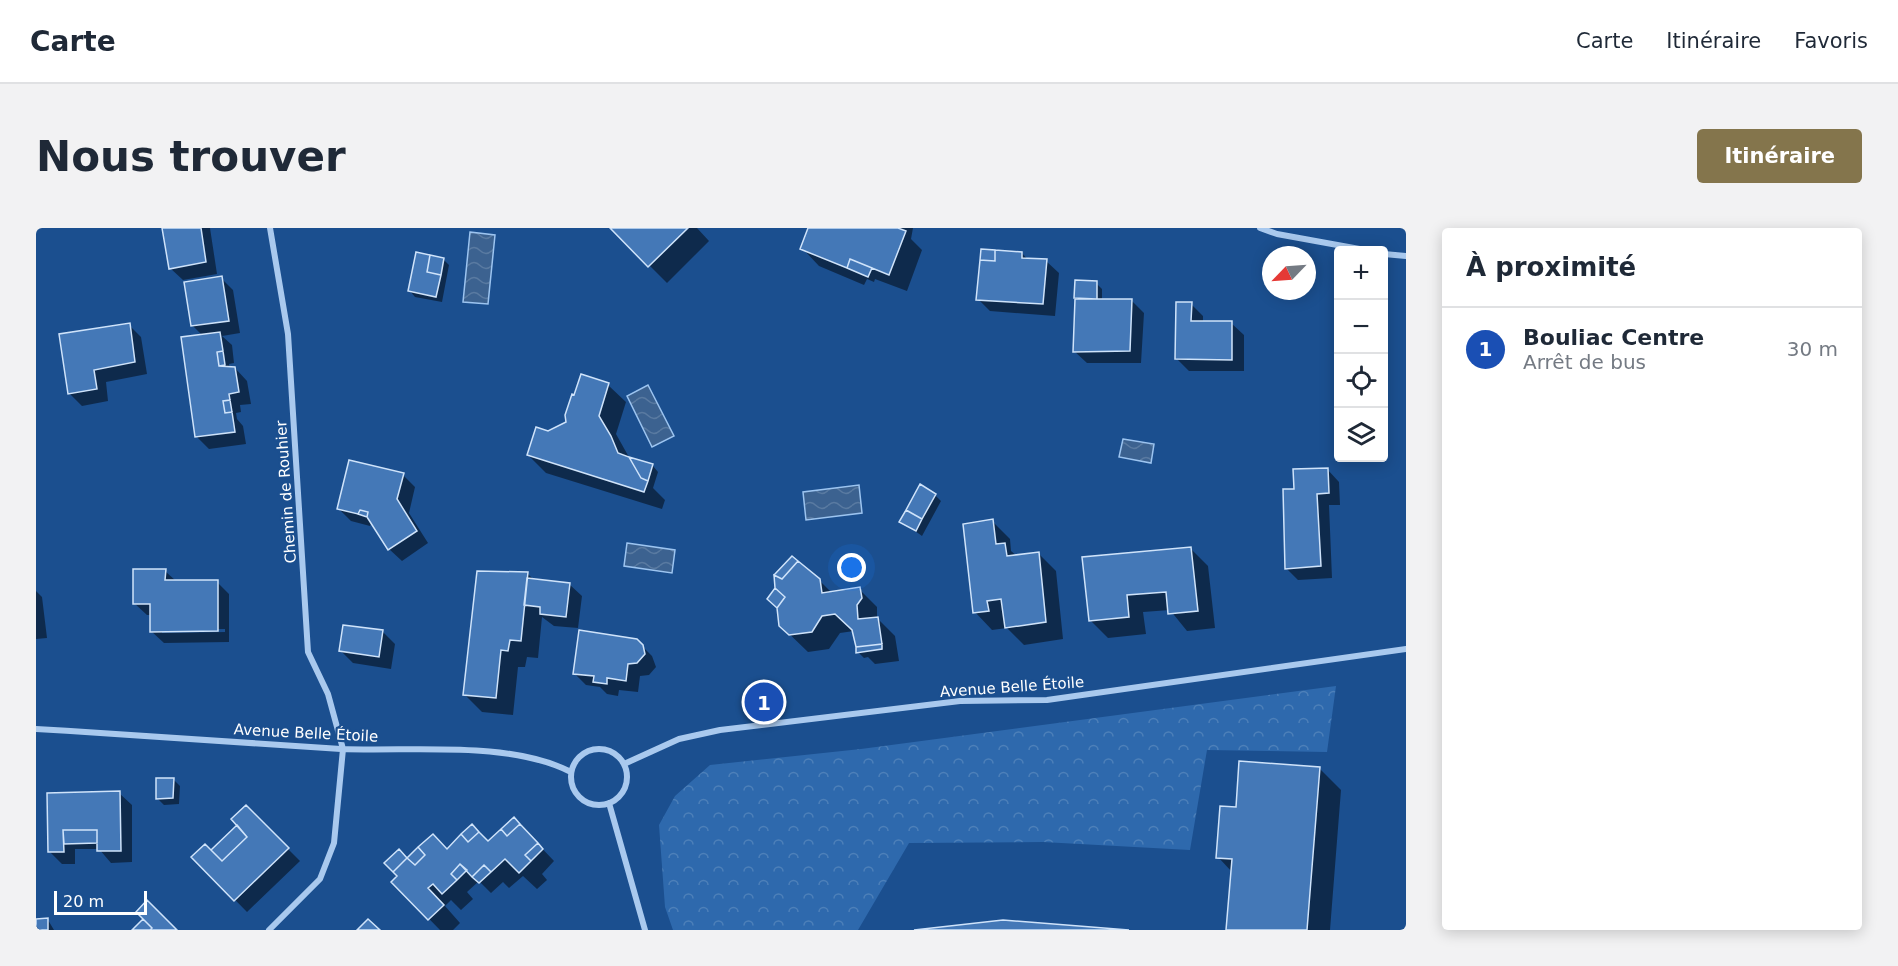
<!DOCTYPE html>
<html lang="fr">
<meta charset="utf-8">
<style>
body{margin:0;font-family:"DejaVu Sans",sans-serif;background:#f2f2f3;color:#1f2937}
.controls{position:absolute;right:18px;top:18px;display:grid;overflow:hidden;border-radius:6px;box-shadow:0 3px 15px #0003}
.controls button{width:54px;height:54px;display:grid;place-items:center;padding:0;border:0;border-bottom:2px solid #e0e1e3;background:#fff;color:#1f2937;font:30px sans-serif}
.compass{position:absolute;left:1226px;top:18px;width:54px;height:54px;border-radius:50%;background:#fff;box-shadow:0 3px 15px #0003;rotate:245deg}
.scale{position:absolute;left:18px;bottom:15px;width:93px;box-sizing:border-box;padding-left:6px;border:3px solid #fff;border-top:0;font-size:16px;line-height:21px;white-space:nowrap;color:#fff;-webkit-text-stroke:4px #1b4f8f;paint-order:stroke}
.you{position:absolute;left:816px;top:340px;width:21px;height:21px;margin:-15px;border:4px solid #fff;border-radius:50%;background:#1a73e8;box-shadow:0 0 0 9px #1a73e833}
.badge{display:grid;place-items:center;width:39px;height:39px;border-radius:50%;background:#84754c;color:#fff;font-size:20px;font-weight:700}
.pin{position:absolute;translate:-50% -50%;border:3px solid #fff;box-shadow:0 2px 6px #0006}
.list{margin:0;padding:0;list-style:none}
h2{display:flex;justify-content:space-between;align-items:center;height:78px;margin:0;padding:0 24px;font-size:26px}
h2 small{font-size:20px;font-weight:400;color:#747a83}
.list li{display:grid;grid-template-columns:39px 1fr auto;gap:18px;align-items:center;box-sizing:border-box;height:84px;padding:0 24px;border-top:2px solid #e0e1e3}
.list b{display:block;font-size:22px;white-space:nowrap}
.list p{margin:0;font-size:20px;white-space:nowrap;color:#747a83}
.list em{font-size:20px;font-style:normal;color:#747a83}
.icon{flex:none;width:33px;height:33px;fill:none;stroke:currentColor;stroke-width:2;stroke-linecap:round;stroke-linejoin:round}
.map{position:relative;flex:none;width:1370px;height:702px;overflow:hidden;border-radius:6px}
header{display:flex;align-items:center;gap:36px;box-sizing:border-box;height:84px;padding:0 30px;background:#fff;border-bottom:2px solid #e0e1e3}
header strong{font-size:28px}
nav{display:flex;gap:33px;margin-inline-start:auto;font-size:21px}
.intro{display:flex;align-items:center;justify-content:space-between;box-sizing:border-box;height:144px;padding:0 36px}
h1{margin:0;font-size:42px}
.button{padding:15px 27px;border-radius:6px;background:#84754c;color:#fff;font-size:21px;font-weight:700}
main{display:flex;gap:36px;padding:0 36px}
aside{flex:1;background:#fff;border-radius:6px;box-shadow:0 3px 15px #0003}
.map>svg:first-child{display:block}
.forest{fill:url(#forest-crowns)}
.water{fill:url(#water-waves);stroke:#9cc4f0;stroke-width:1.5}
.shadow{fill:#0007;fill-rule:evenodd}
.building{fill:#4478b7;stroke:#cfe3fa;stroke-width:1.5}
.lines{fill:none;stroke-linecap:round;stroke-linejoin:round}
.street{stroke:#a9c9ee;stroke-width:6}
.labels{text-anchor:middle;dominant-baseline:central;stroke-width:4.5;stroke-linejoin:round;paint-order:stroke}
.street-label{font-size:15px;fill:#fff;stroke:#1b4f8f}
</style>
<header>
<strong>Carte</strong>
<nav><a>Carte</a><a>Itinéraire</a><a>Favoris</a></nav>
</header>
<div class="intro"><h1>Nous trouver</h1><a class="button">Itinéraire</a></div>
<main>
<div class="map">
<svg width="1370" height="702" viewBox="0 0 1370 702">
<defs>
<pattern id="forest-crowns" width="20" height="18" patternUnits="userSpaceOnUse" patternTransform="scale(1.5)"><rect width="20" height="18" fill="#2e69ad"/><path d="M2 6a3 3 0 1 1 6 0M12 15a3 3 0 1 1 6 0" fill="none" stroke="#4d80b9"/></pattern>
<pattern id="water-waves" width="16" height="10" patternUnits="userSpaceOnUse" patternTransform="scale(1.5)"><rect width="16" height="10" fill="#3c6290"/><path d="M0 5q4-4 8 0t8 0" fill="none" stroke="#597aa1"/></pattern>
</defs>
<rect width="100%" height="100%" fill="#1b4f8f"/>
<!-- forest -->
<path class="forest" d="M1300,458L1291,524L1171,522L1154,622L1007,614L873,615L822,702H637L629,679L623,597L639,568L674,537L825,521Z"/>
<!-- water -->
<path class="water" d="M434,4L459,7L452,76L427,74Z
M612,157L638,208L616,219L591,168Z
M1087,211L1118,216L1115,235L1083,229Z
M823,257L826,285L770,292L767,264Z
M591,315L639,322L636,345L588,338Z"/>
<!-- shadow -->
<path class="shadow" d="M128,0H174L181,46L147,52L134,40Z
M576,0H661L673,13L631,55Z
M774,0H877L875,11L886,22L871,63L839,51L838,54L831,51L828,57L783,38L766,20Z
M986,25L992,32L1010,33L1023,45L1019,88L954,83L942,71Z
M407,31L413,37L406,74L379,69L374,63Z
M185,50L197,62L204,105L186,108L196,117L198,135L193,136L194,141L199,140L211,153L215,176L204,177L205,184L200,185L201,191L207,198L210,216L173,221L161,209L166,107L157,98Z
M1060,55L1066,61V72H1095L1108,85L1105,135H1051L1038,123L1040,70Z
M1155,76L1167,88V95H1195L1208,107V143H1153L1141,131Z
M93,97L105,109L111,146L70,154L72,173L46,178L33,165Z
M572,157L590,174L580,206L594,231L617,238L622,244L617,260L629,272L626,281L510,245L492,227L512,204L531,195Z
M1291,241L1303,254L1304,277H1293L1296,350L1262,352L1250,340L1259,262Z
M367,247L379,259L373,285L392,315L366,333L353,321L336,293L334,298L315,293L303,281Z
M899,267L905,273L886,308L865,293Z
M956,293L974,311L975,323L981,328L1002,325L1020,343L1027,411L988,417L971,400L956,402L939,384Z
M1155,321L1172,338L1179,400L1151,403L1134,382L1107,384L1110,406L1072,410L1054,392Z
M129,343L140,353L181,354L193,366V414L128,415L115,403L116,387H111L98,375ZM189,401V404L126,405V402Z
M492,346L498,352L533,356L546,368L542,400L518,398L506,389L502,430L491,429L489,439H482L477,487L446,484L428,466Z
M783,352L796,365L823,361L841,379V390L859,408L863,433L839,436L832,429L828,430L822,424L818,403L804,405L793,421L772,424L744,397Z
M0,363L6,369L11,410L0,411Z
M347,404L359,416L355,441L317,435L304,422Z
M603,415L616,428L620,439L613,447L604,448L602,464L583,462L582,468L571,466L564,459L550,457L538,445Z
M1284,541L1305,562L1294,702H1192L1196,644L1182,629Z
M138,552L144,558L143,576L128,577L122,571Z
M83,565L96,577V634L75,635L63,621H39V636H26L14,624L13,566Z
M210,579L264,633L211,684L157,629L175,623L203,597Z
M478,591L518,633L506,646L511,652L501,661L487,648L473,660L467,654L455,665L443,653L431,664L437,671L425,682L415,672L409,678L424,695L417,702H404L357,654L371,632L452,615Z
M12,692L18,702H0V693Z"/>
<!-- building -->
<path class="building" d="M126,0H165L170,34L133,41Z
M574,0H652L612,39Z
M772,0H862L870,3L853,47L814,31L811,40L764,21Z
M945,21L959,22V33L944,32Z
M959,22L986,24V30L1011,31L1007,76L940,72L944,32L959,33Z
M380,24L394,27L391,44L405,47L400,69L372,63Z
M394,27L408,30L405,47L391,44Z
M814,31L836,40L832,49L811,40Z
M186,48L193,93L155,98L148,54Z
M1039,52L1061,53V71L1038,70Z
M1039,71H1096L1094,123L1037,124Z
M1140,74H1156L1155,93H1196V132L1139,131Z
M94,95L99,134L58,142L61,161L32,166L23,106Z
M184,104L187,123L181,124L183,138L199,139L203,164L193,166L194,172L187,173L189,185L196,184L199,204L159,209L145,109Z
M187,123L189,137L183,138L181,124Z
M545,146L573,155L563,188L575,208L582,225L593,229L605,250L612,253L608,264L491,227L500,199L512,203L530,194L529,187L536,166L538,167Z
M194,172L196,184L189,185L187,173Z
M593,229L617,236L612,253L605,250Z
M313,232L368,245L361,271L381,303L352,322L331,289L332,284L324,282L322,286L301,281Z
M1292,240L1293,265L1281,266L1285,338L1249,341L1247,261H1258L1257,241Z
M884,256L900,266L886,291L870,282Z
M324,282L332,284L331,289L322,286Z
M870,282L886,291L880,303L863,294Z
M957,291L960,316L969,315L971,328L1003,324L1010,394L969,400L965,371L951,373L953,383L937,385L927,296Z
M1155,319L1162,383L1132,386L1130,364L1091,367L1093,389L1053,393L1046,329Z
M756,328L762,333L746,351L738,347Z
M762,333L784,351L786,365L824,359L826,370L821,377L822,391L842,389L846,416L820,419L816,402L799,386L786,388L776,404L753,407L743,398L741,380L749,369L739,360L738,347L746,351Z
M97,341H130L129,352H182V403L114,404V376H97Z
M441,343L492,344L485,413L474,412L472,423L465,422L460,470L427,467Z
M491,350L534,355L530,389L504,386V379L488,377Z
M739,360L749,369L741,380L731,371Z
M307,397L347,402L343,429L303,423Z
M543,402L601,411L607,417L609,426L601,435L592,436L590,453L571,450V456L557,454L558,448L537,446Z
M846,416V421L820,425V419Z
M1203,533L1284,539L1271,702H1190L1196,631L1180,630L1184,578L1200,579Z
M120,550H138L137,570L120,571Z
M84,563L85,623H61V602H27L28,624H12L11,565Z
M210,577L253,620L198,673L155,629L169,616L186,633L211,609L195,591Z
M478,589L484,596L471,608L465,601Z
M436,596L443,604L432,614L425,606Z
M484,596L502,615L489,627L495,633L483,645L469,631L455,644L448,637L436,649L424,636L415,646L421,652L406,666L397,656L392,660L408,677L392,692L355,654L361,648L357,644L371,630L379,637L389,627L382,619L397,606L411,621L425,606L432,614L443,604L452,613L465,601L471,608Z
M201,597L211,609L186,633L175,622Z
M27,602H61V615L28,616Z
M502,615L507,621L495,633L489,627Z
M382,619L389,627L379,637L371,630Z
M363,621L371,630L357,644L348,635Z
M424,636L431,642L421,652L415,646Z
M448,637L455,644L443,655L436,649Z
M111,672L141,702H114L116,700L100,684Z
M12,690V702H0V691Z
M107,691L116,700L114,702H96Z
M332,691L344,702H321Z
M967,692L1093,702H878Z"/>
<g class="lines">
<!-- street -->
<path class="street" d="M1224,0L1241,6L1329,22
M1348,26L1370,28
M0,501C102,507 204,515 305,521C376,524 472,512 535,544
M535 549a28 28 0 1 1 56 0a28 28 0 1 1-56 0Z
M588,536L643,511L684,502L924,473L1011,472L1370,421
M573,575L609,702
M233,702L284,651L298,615L307,521L292,466L272,424L252,106L234,0"/>
</g>
<g class="labels">
<!-- street labels -->
<g class="street-label">
<text transform="translate(250 264) rotate(-94)">Chemin de Rouhier</text>
<text transform="translate(976 459) rotate(-4)">Avenue Belle Étoile</text>
<text transform="translate(270 505) rotate(3)">Avenue Belle Étoile</text>
</g>
</g>
</svg>
<div class="controls">
<button>+</button>
<button>−</button>
<button><svg class="icon" aria-label="locate" viewBox="0 0 24 24"><circle cx="12" cy="12" r="6"/><path d="M12 2v4M12 18v4M2 12h4M18 12h4"/></svg></button>
<button><svg class="icon" aria-label="layers" viewBox="0 0 24 24"><path d="M12 4l9 5-9 5-9-5zM3 14l9 5 9-5"/></svg></button>
</div>
<svg class="compass" viewBox="-18 -18 36 36"><path d="M0-13l5 13h-10z" fill="#e53935"/><path d="M0 13l5-13h-10z" fill="#747a83"/></svg>
<div class="scale">20 m</div>
<div class="you"></div>
<div class="pin badge" style="left:728px;top:474px;background:#1a4fb4">1</div>
</div>
<aside>
<h2>À proximité<small></small></h2>
<ul class="list">
<li><span class="badge" style="background:#1a4fb4">1</span><div><b>Bouliac Centre</b><p>Arrêt de bus</p></div><em>30 m</em></li>
</ul>
</aside>
</main>
